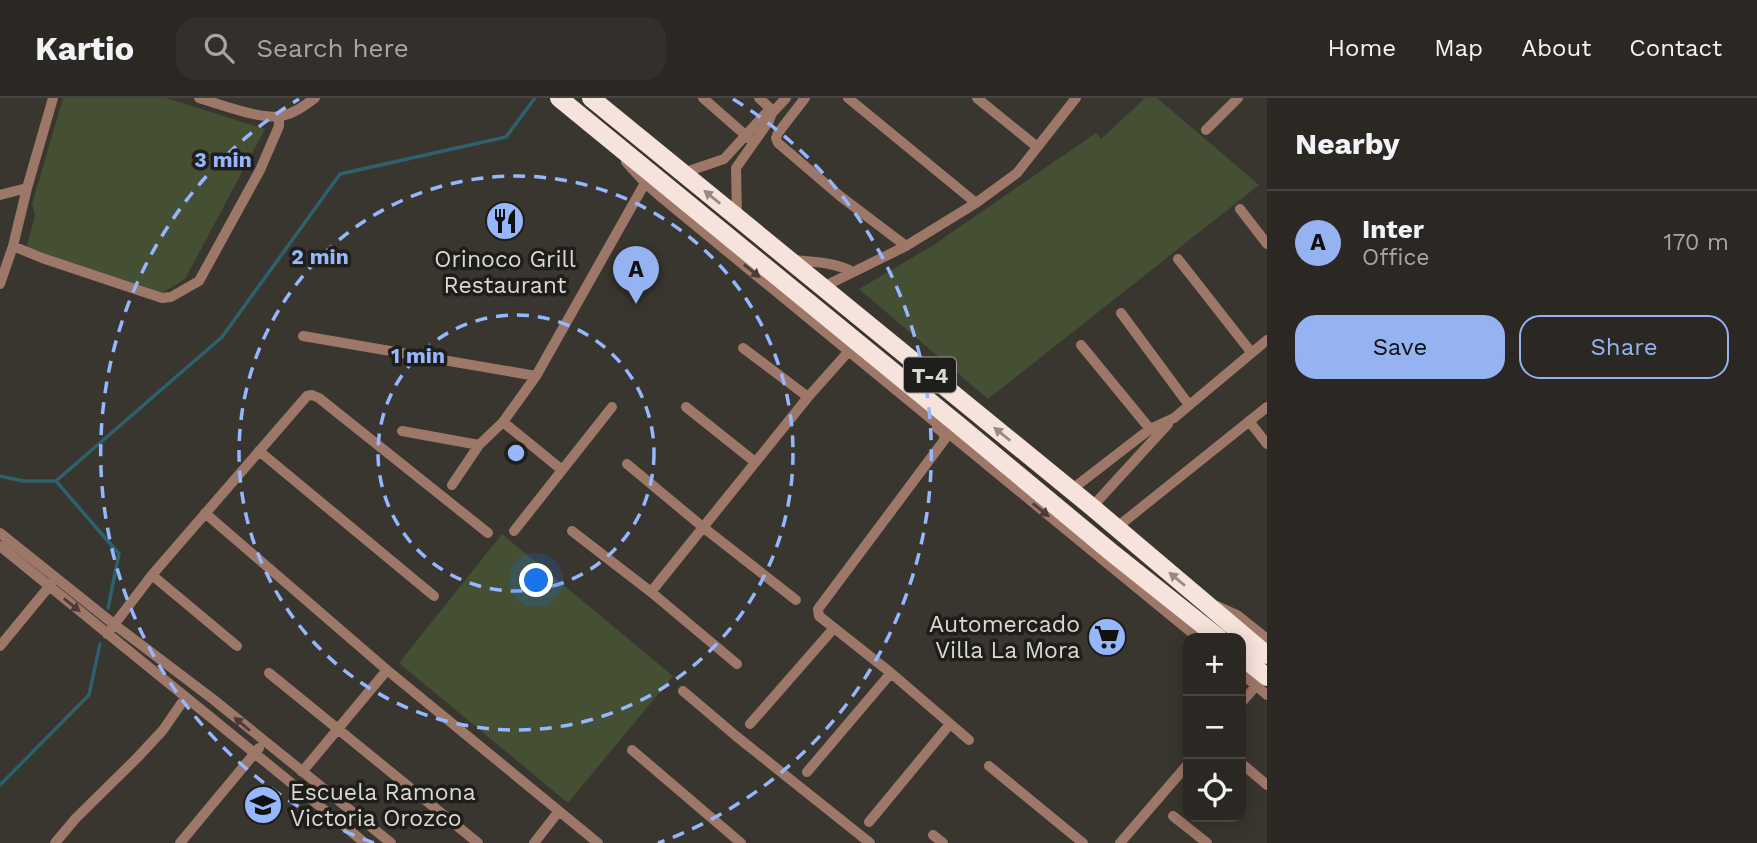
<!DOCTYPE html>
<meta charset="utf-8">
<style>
body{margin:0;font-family:"Work Sans",sans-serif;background:#33302b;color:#f1f3f6}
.controls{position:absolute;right:21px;bottom:21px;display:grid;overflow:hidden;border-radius:14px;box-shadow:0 4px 18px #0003}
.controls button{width:63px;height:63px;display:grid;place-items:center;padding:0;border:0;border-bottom:2px solid #474441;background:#2b2823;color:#f1f3f6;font:35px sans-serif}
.you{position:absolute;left:537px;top:483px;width:24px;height:24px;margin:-18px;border:5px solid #fff;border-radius:50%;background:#1a73e8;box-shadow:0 0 0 10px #1a73e833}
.badge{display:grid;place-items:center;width:46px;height:46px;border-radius:50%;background:#95b2f1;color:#111;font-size:23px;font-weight:700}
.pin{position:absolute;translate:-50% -58px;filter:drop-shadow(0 2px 4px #0008)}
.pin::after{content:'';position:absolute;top:37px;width:24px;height:21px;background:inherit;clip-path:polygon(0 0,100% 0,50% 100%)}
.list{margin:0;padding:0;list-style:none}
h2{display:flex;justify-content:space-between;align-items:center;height:91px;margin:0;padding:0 28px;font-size:30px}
h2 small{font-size:23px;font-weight:400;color:#a6a6a6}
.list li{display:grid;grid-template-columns:46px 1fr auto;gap:21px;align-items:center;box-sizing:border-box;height:105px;padding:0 28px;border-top:2px solid #474441}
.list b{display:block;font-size:26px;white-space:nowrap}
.list p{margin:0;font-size:23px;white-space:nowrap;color:#a6a6a6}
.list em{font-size:23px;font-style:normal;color:#a6a6a6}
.actions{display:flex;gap:14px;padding:21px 28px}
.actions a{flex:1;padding:16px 0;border:2px solid #95b2f1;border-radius:21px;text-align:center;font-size:24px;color:#95b2f1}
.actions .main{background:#95b2f1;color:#111}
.icon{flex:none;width:38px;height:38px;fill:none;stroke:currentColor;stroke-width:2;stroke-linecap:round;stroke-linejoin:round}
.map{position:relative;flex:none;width:1267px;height:745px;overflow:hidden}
header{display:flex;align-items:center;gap:42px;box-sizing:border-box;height:98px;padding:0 35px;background:#2b2823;border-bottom:2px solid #474441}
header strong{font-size:33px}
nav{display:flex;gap:38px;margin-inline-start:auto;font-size:24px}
.search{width:490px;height:63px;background:#33302b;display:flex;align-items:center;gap:18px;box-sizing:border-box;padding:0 24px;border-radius:21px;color:#a6a6a6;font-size:26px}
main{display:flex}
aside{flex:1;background:#2b2823}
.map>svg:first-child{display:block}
.green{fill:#444f33}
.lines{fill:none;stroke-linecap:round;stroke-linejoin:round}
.stream{stroke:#2e616d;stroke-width:3.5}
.minor{stroke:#9d7768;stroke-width:10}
.highway{stroke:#f6e3db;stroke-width:18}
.oneway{fill:#958a84}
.oneway2{fill:#4b3d35}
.ring{fill:none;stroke:#96b6fd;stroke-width:3.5;stroke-dasharray:12 9}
.labels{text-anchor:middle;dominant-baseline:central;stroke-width:7;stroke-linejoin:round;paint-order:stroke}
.shield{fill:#1f1e1a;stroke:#a2a19c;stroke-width:2}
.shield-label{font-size:21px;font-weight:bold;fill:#dad9d4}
.poi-label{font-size:23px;fill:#dad9d4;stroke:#1f1e1a}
.centre{fill:#96b6fd;stroke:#1f1e1a;stroke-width:3.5}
.ring-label{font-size:21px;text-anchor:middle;font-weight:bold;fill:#96b6fd;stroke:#1f1e1a;stroke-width:7;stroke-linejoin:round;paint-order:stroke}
</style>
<header>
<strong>Kartio</strong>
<div class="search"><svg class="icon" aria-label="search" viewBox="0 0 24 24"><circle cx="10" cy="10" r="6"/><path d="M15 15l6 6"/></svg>Search here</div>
<nav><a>Home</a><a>Map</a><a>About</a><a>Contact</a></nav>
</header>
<main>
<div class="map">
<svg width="1267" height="745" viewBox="0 0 1267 745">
<rect width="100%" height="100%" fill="#39362f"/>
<!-- green -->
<path class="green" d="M63,0H166L265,31L185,181L159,197L26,152L35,117L32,106Z
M1145,0H1157L1259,87L988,301L859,191L932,148L1096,35L1101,41Z
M502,436L673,578L568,705L399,565Z"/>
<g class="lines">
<!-- stream -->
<path class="stream" d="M0,378L23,383H56
M108,510L119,456L56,383L222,239L340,76L506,39L535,0
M0,687L89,597L100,546"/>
<!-- minor -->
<path class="minor" d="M199,0C219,6 261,22 281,18C294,16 305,7 315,0
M703,0L751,42
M759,0L773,13
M805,0L778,35L776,40L778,45L840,98L906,148
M848,0L976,105
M977,0L1036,48
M1206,32L1238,0
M626,64L645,85L662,100L1198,540
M683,75L724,61L765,16L772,15L786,0
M0,97L27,90
M1240,111L1267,146
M737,119L736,70L769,23L772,15
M13,148L42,160L162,200L171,199L199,183L260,72L279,28V19
M1178,161L1251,254
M792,162C814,164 834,164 853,174
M0,186L13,148L27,90L53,0
M823,189L906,148L976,105L1017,75L1076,0
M1121,215L1189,307
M303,238L536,278
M1081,247L1150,331
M743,250L808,299
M686,309L755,364
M1249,323L1267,346
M503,324L562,372
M937,330L943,335L945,341L818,511L819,518L891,575L969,642
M402,333L479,347
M259,353L434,498
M627,366L704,430L796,502
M452,387L479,347L503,324L536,278L645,85
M1071,392L1150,331L1174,320L1267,242
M1092,409L1168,326
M205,415L387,572L302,674
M1116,430L1267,309
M514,433L612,309
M572,433L651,494L737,566
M0,435L115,527L214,602L391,745
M0,448L365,745
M152,477L237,548
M651,494L808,299L849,253
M1217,508L1237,517L1267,541
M107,536L152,477L307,298L312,297L319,300L488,435
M0,548L52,485
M387,572L598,745
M269,575L478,745
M1241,575L1267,597
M683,593L736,638L870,745
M1241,605L1256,588
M750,626L834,530
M632,652L741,745
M1241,665L1267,687
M989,668L1083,745
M807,674L891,575
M1173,718L1207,745
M869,724L950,626
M933,737L943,745
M55,745L76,720L137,660L163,632L185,600
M180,745L259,650
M534,745L559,713
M1120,745L1188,666"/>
<!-- highway -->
<path class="highway" d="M559,0L962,330L1111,454L1219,540
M591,0L1092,409L1267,557
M1241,558L1267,579"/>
</g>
<!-- one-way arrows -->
<defs><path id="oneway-solid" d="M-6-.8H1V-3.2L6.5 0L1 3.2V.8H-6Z" transform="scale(1.75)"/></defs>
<g class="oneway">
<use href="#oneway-solid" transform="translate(712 99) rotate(-141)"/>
<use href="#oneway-solid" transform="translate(1002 336) rotate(-141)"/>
<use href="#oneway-solid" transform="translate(1177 481) rotate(-140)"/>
</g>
<g class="oneway2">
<use href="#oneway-solid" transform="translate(752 173) rotate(39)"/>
<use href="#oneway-solid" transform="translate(1041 412) rotate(39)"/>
<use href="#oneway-solid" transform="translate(72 507) rotate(39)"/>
<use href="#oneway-solid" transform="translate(242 626) rotate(-140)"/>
</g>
<!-- distance rings -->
<g class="ring">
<circle cx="516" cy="355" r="138"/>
<circle cx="516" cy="355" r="277"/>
<path d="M374 745A415 415 0 0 1 299 1M733 1A415 415 0 0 1 658 745"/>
</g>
<!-- icons -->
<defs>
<symbol id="restaurant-disc" viewBox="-11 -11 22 22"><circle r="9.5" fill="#96b6fd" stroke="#1f1e1a"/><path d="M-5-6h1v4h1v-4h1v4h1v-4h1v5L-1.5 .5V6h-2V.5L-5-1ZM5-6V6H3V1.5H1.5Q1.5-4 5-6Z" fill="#111"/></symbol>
<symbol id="supermarket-disc" viewBox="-11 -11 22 22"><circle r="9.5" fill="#96b6fd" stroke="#1f1e1a"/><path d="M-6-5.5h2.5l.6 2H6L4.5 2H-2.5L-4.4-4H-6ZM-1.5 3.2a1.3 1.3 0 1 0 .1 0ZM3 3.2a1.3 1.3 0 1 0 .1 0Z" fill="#111"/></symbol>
<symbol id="school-disc" viewBox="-11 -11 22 22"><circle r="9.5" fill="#96b6fd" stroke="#1f1e1a"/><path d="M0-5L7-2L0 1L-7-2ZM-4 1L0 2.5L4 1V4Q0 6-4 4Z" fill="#111"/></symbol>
</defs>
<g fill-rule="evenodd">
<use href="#restaurant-disc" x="483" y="101" width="44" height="44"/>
<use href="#supermarket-disc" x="1085" y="517" width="44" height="44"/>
<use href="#school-disc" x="241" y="685" width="44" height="44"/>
</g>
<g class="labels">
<!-- shield labels -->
<rect class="shield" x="904" y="259.5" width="52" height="35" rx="5"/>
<g class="shield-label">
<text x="930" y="277">T-4</text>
</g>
<!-- poi labels -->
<g class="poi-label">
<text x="505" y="161">Orinoco Grill<tspan x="505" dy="26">Restaurant</tspan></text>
<text x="1080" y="526" text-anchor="end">Automercado<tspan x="1080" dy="26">Villa La Mora</tspan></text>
<text x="290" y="694" text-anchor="start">Escuela Ramona<tspan x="290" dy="26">Victoria Orozco</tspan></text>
</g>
</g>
<circle cx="516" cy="355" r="10" class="centre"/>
<g class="ring-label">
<text x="223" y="69">3 min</text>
<text x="320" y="166">2 min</text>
<text x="418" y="265">1 min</text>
</g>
</svg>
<div class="controls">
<button>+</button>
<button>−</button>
<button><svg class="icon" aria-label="locate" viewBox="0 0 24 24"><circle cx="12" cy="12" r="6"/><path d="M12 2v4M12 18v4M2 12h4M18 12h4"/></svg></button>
</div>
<div class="you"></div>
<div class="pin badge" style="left:636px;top:206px">A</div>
</div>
<aside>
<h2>Nearby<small></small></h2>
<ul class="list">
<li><span class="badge">A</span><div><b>Inter</b><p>Office</p></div><em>170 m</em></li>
</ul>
<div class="actions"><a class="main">Save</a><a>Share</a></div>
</aside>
</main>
